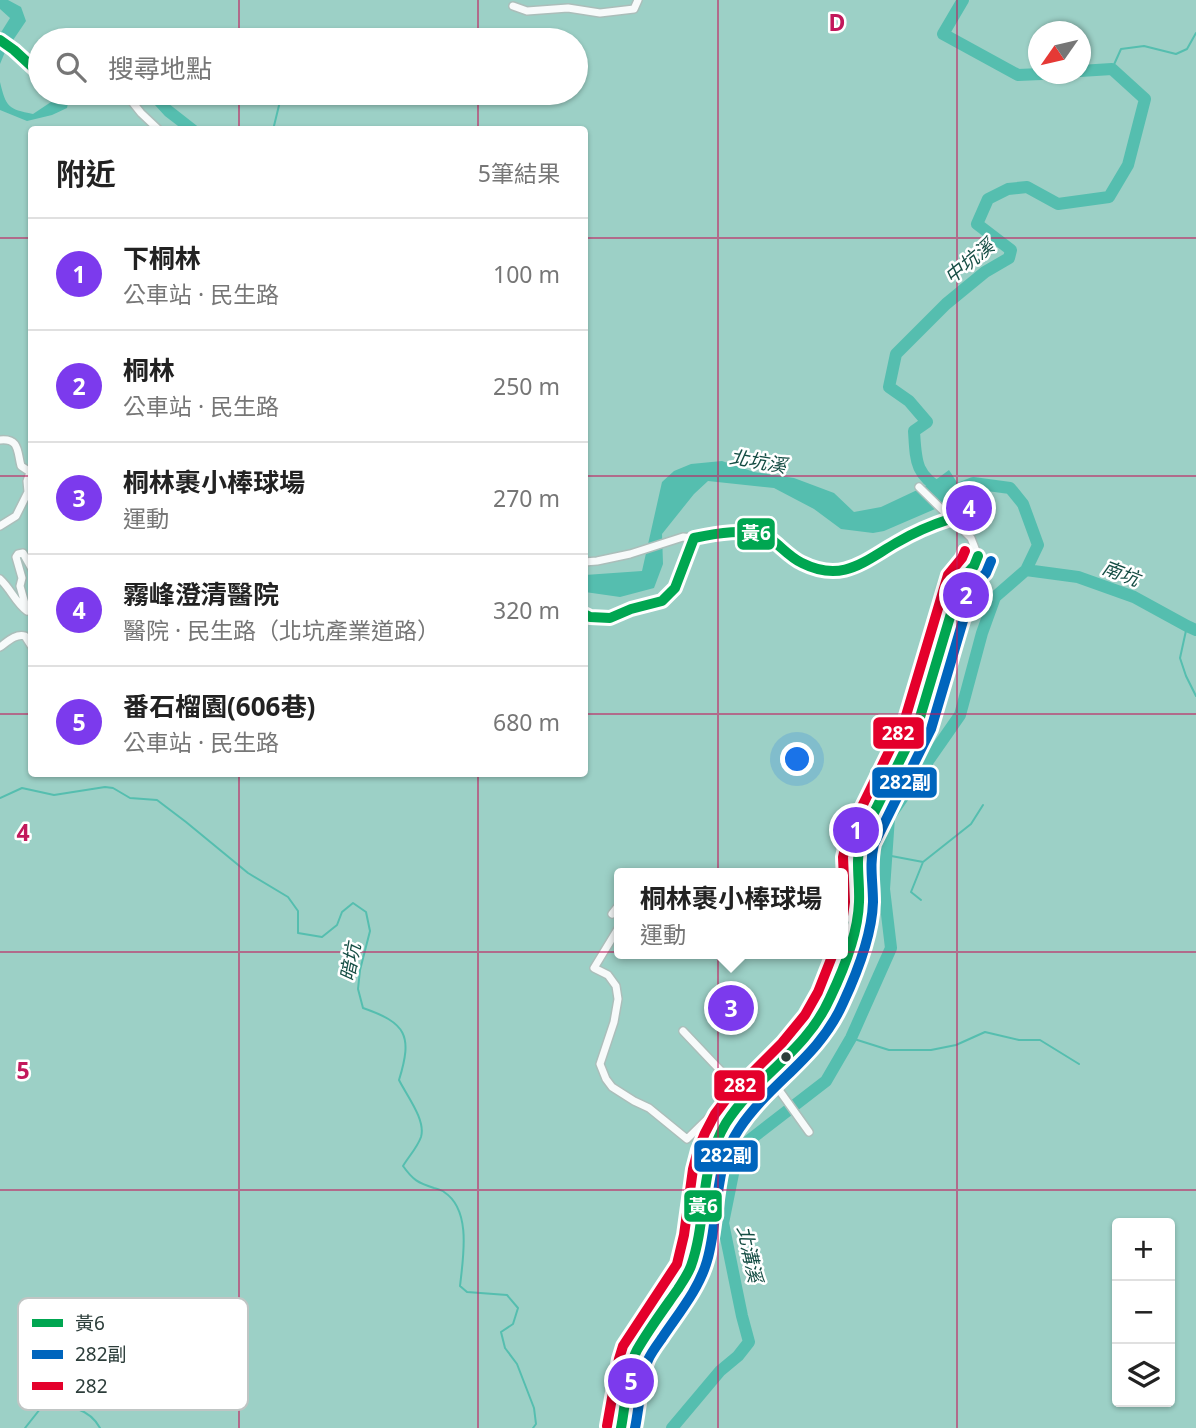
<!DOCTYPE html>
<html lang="zh-TW">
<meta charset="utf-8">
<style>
body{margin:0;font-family:"Noto Sans","Noto Sans TC",sans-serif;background:#f6f6f6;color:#222}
.controls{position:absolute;right:21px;bottom:21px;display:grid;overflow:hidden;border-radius:7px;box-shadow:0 2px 5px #0004}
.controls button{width:63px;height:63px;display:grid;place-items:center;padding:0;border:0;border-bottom:2px solid #e0e0e0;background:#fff;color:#222;font:35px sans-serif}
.compass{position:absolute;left:1028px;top:21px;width:63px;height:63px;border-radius:50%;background:#fff;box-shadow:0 2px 5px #0004;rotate:236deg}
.you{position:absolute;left:798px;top:760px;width:24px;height:24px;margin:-18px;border:5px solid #fff;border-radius:50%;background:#1a73e8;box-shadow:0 0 0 10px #1a73e833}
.badge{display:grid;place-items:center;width:46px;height:46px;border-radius:50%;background:#7c3aed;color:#fff;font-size:23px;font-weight:700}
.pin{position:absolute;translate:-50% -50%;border:4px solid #fff;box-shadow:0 2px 7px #0006}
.popup{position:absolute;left:614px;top:868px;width:234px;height:91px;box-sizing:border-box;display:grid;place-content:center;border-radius:7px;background:#fff;filter:drop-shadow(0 2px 5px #0005);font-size:23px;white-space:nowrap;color:#767676}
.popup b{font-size:26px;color:#222}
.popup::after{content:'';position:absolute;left:50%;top:100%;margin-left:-14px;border:14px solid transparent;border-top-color:#fff}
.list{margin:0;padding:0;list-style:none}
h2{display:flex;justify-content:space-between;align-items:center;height:91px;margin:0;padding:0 28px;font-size:30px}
h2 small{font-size:23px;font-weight:400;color:#767676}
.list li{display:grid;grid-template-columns:46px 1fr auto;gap:21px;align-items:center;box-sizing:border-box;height:112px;padding:0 28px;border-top:2px solid #e0e0e0}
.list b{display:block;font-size:26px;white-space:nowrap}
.list p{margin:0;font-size:23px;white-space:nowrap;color:#767676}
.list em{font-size:23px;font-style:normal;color:#767676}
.icon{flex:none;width:38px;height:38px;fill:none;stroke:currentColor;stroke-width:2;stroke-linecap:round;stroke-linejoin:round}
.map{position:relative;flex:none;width:1196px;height:1428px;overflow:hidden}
.search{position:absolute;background:#fff;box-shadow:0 2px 5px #0004;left:28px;top:28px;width:560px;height:77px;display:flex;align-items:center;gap:18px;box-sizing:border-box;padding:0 24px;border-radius:38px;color:#767676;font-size:26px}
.panel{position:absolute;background:#fff;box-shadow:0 2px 5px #0004;left:28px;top:126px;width:560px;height:651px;border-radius:7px}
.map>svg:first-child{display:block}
.green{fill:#9cd0c6;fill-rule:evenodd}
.water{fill:#55beaf}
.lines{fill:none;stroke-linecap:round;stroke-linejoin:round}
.stream{stroke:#55beaf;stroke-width:2}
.river{stroke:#55beaf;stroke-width:12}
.street-casing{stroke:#abbeba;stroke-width:10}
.secondary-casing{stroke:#abbeba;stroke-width:14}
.street{stroke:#f7fafa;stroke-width:7}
.secondary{stroke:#eff5f4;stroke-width:10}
.bus-1-casing{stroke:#fff;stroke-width:16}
.bus-2-casing{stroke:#fff;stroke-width:16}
.bus-3-casing{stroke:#fff;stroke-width:16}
.bus-1{stroke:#00a651;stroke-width:10}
.bus-2{stroke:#0065bd;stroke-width:10}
.bus-3{stroke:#e4002b;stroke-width:10}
.grid{fill:none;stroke:#c2185b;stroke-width:2;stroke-opacity:0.55}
.bus-dot{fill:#2c3d3a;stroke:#fff;stroke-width:2.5}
.labels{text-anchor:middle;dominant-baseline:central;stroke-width:5;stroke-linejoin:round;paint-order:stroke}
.water-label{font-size:19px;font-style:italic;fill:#154d44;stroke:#fff}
.key{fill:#fff;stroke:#c0c5c4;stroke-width:2}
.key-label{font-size:19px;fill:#2c3d3a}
.grid-label{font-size:23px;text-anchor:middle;font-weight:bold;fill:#c2185b;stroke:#fff;stroke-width:5;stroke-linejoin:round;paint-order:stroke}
.line-badge{stroke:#fff;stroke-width:2.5}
.badge-label{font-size:19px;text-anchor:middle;font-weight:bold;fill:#fff}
</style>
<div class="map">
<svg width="1196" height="1428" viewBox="0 0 1196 1428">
<rect width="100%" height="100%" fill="#c9e0db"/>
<!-- green -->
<path class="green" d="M0,0H1196V1428H0ZM1038,32H1080V74H1038ZM40,40H576V93H40ZM32,130H584V774H32ZM619,873H843V954H619ZM1117,1223H1170V1402H1117Z"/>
<!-- water -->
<path class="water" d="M0,0H8L21,7L26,21L5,52L0,64V34L10,18L0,9Z
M0,82C6,107 8,109 33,114L60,96L61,93H70L67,108L52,115L27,121L0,110Z
M144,93H155L201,129H182L165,116Z
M722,461L754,472L794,478L834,493L854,512L881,507L930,484L949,470L960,487L949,503L884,531L873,533L841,529L814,509L774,488L708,481L694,494L662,534L663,564L654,588L620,597L585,592V575L642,571L662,482L674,471L691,464Z"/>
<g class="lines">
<!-- stream -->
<path class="stream" d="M1112,69L1121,49L1144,46L1176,54L1187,49L1196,33
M273,130L282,93
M1187,626L1180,658L1186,676L1196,696
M0,798L22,788L54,795L105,787L113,788L130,798L157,800L186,822L248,873L288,897L298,911V933L322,937L337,925L342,912L353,903L366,912L370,931L360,970L358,989L363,1008C406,1023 413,1035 399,1080C407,1096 426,1120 421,1137C417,1148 409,1156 403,1166C413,1180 418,1183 434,1188C435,1188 444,1191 444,1192C472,1210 463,1258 460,1286L467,1292L507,1295L518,1308L513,1324L501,1332L505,1348L517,1364L534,1408L536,1424L533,1428
M886,855L923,862L971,824L983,805
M921,900L911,892L923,862
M851,1038L889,1050H931L956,1045L985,1032L1019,1040H1040L1079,1064
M25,1428L44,1404C66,1406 88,1406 100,1428"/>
<!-- river -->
<path class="river" d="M963,0L943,34L1018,75L1041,74
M943,491C915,474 916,462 914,431L927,422L909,401L889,387L896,354L946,304L985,272L1009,258L1011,250L977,224L988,199L1008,189L1027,187L1058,204L1109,197L1128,165L1145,99L1112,69L1080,71
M1026,570L1078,577L1134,597L1187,626L1196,630
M672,1428L720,1371L738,1356L749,1342L742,1316L723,1223L738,1149L826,1081L851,1038L891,948L884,889L889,817L960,715L982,633L995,597L1026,570L1038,545L1023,504L1010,488L973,483L946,494"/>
<defs>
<path id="street" d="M513,6L527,11L568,8L600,13L634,9L638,0
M0,40L14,50L40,74
M125,93L141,113L159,130
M0,440C20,438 17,452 21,466L30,472L27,481L28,492L16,516L0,526
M919,487L971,538L978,556
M584,562L597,561L630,554L683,537L694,538
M0,579C11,589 15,602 27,611L20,586L22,578L16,557L18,554L23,553L32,569
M584,614L590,617L610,618L631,609L662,601L675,588L688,551L694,538C710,534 755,529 768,537C789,551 790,562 818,569C822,570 829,572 834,572C856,572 874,556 892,545C912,533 928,525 950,519
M0,647C7,642 16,633 25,636L32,647
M612,914L619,905
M619,927L594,968L608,975L616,986L618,999L614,1022L600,1064L606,1079L612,1087L634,1101L649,1108L687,1139L738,1089L754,1088
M683,1031L738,1089
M769,1076L809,1132"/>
<path id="secondary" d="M621,1428L633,1361L636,1352L690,1270C706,1228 697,1181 717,1140C739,1091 787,1067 817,1023C834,998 857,933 859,903C859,888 856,874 857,860C857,853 859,846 861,839L918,724L961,580L974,566L978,556"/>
</defs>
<!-- street casing -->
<use href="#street" class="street-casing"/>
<!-- secondary casing -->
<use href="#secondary" class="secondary-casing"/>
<!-- street -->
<use href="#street" class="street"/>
<!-- secondary -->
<use href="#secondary" class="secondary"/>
<defs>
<path id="bus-1" d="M0,40L14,50L40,74
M584,614L590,617L610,618L631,609L662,601L675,588L694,538C717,533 746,528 768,537C780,545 789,557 802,563C842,583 863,562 896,543C913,533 931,525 950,519
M621,1428C625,1408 628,1366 637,1350C649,1329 664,1309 678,1289C683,1281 688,1274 691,1266C708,1218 698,1169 726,1123C756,1076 806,1052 830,998C844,969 858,934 859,902C860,880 855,861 861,839L918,724L961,580L974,566L978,556"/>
<path id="bus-2" d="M635,1428C639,1409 641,1377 648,1360C651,1353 657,1345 662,1338C678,1314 699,1289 707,1261C720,1217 712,1169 739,1129C771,1081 818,1059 843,1003C857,973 872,936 873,902C873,882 869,864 874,844L931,729L973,587L986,573L991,561"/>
<path id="bus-3" d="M843,916L845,902L843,857L848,835L905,719L948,575L962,558L965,551
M607,1426L619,1359L623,1346L677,1264L684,1235L693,1169L698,1150L705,1133L715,1114L727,1098L782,1043L805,1015L818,992L833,954"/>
</defs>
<!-- bus-1 casing -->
<use href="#bus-1" class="bus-1-casing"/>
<!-- bus-2 casing -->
<use href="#bus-2" class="bus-2-casing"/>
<!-- bus-3 casing -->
<use href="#bus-3" class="bus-3-casing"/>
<!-- bus-1 -->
<use href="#bus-1" class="bus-1"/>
<!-- bus-2 -->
<use href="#bus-2" class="bus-2"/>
<!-- bus-3 -->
<use href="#bus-3" class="bus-3"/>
</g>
<!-- grid -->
<path class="grid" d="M239,0V40M478,0V40M718,0V1428M957,0V1428M239,93V130M478,93V130M0,238H32M584,238H1196M0,476H32M584,476H1196M0,714H32M584,714H1196M239,774V1428M478,774V1428M0,952H1196M0,1190H1196"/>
<!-- markers -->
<circle class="bus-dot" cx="786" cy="1057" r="6"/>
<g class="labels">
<!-- water labels -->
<g class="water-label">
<text transform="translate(969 261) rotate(-39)">中坑溪</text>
<text transform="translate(758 461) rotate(10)">北坑溪</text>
<text transform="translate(1121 573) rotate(21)">南坑</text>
<text transform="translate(350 962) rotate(-79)">暗坑</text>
<text transform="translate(750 1254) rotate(78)">北溝溪</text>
</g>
</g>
<!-- legend -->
<rect x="18" y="1298" width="230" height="112" rx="10" class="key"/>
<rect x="32" y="1319" width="31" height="8" fill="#00a651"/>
<rect x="32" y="1350" width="31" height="9" fill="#0065bd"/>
<rect x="32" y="1382" width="31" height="8" fill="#e4002b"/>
<g class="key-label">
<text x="75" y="1330">黃6</text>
<text x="75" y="1361">282副</text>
<text x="75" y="1393">282</text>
</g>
<g class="grid-label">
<text x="837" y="31">D</text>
<text x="23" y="841">4</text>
<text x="23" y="1079">5</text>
</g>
<g class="line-badge">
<rect x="736" y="517" width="40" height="34" rx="7" fill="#00a651"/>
<rect x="872" y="716" width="53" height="34" rx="7" fill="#e4002b"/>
<rect x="871" y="766" width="67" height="33" rx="7" fill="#0065bd"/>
<rect x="713" y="1069" width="53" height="33" rx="7" fill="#e4002b"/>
<rect x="693" y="1139" width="66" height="34" rx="7" fill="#0065bd"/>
<rect x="683" y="1189" width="40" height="34" rx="7" fill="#00a651"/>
</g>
<g class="badge-label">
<text x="756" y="540">黃6</text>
<text x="898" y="740">282</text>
<text x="905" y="789">282副</text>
<text x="740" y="1092">282</text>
<text x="726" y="1162">282副</text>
<text x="703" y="1213">黃6</text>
</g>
</svg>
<div class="controls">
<button>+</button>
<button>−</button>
<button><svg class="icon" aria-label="layers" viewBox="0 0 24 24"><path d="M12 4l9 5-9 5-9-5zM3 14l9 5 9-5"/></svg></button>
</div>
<svg class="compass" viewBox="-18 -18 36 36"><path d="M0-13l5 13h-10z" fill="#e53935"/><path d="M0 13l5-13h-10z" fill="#767676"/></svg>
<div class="you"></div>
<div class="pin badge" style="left:856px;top:830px">1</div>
<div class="pin badge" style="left:966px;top:595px">2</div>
<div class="pin badge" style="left:731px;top:1008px">3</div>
<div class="popup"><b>桐林裹小棒球場</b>運動</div>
<div class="pin badge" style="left:969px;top:508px">4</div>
<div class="pin badge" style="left:631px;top:1381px">5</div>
<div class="search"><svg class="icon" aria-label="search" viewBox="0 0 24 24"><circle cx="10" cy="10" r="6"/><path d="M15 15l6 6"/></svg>搜尋地點</div>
<section class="panel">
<h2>附近<small>5筆結果</small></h2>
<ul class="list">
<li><span class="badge">1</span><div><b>下桐林</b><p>公車站 · 民生路</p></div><em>100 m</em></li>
<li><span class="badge">2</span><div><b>桐林</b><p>公車站 · 民生路</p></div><em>250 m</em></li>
<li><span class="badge">3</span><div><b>桐林裹小棒球場</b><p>運動</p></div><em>270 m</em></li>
<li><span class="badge">4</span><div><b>霧峰澄清醫院</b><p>醫院 · 民生路（北坑產業道路）</p></div><em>320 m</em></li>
<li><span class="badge">5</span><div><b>番石榴園(606巷)</b><p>公車站 · 民生路</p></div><em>680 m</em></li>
</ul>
</section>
</div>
